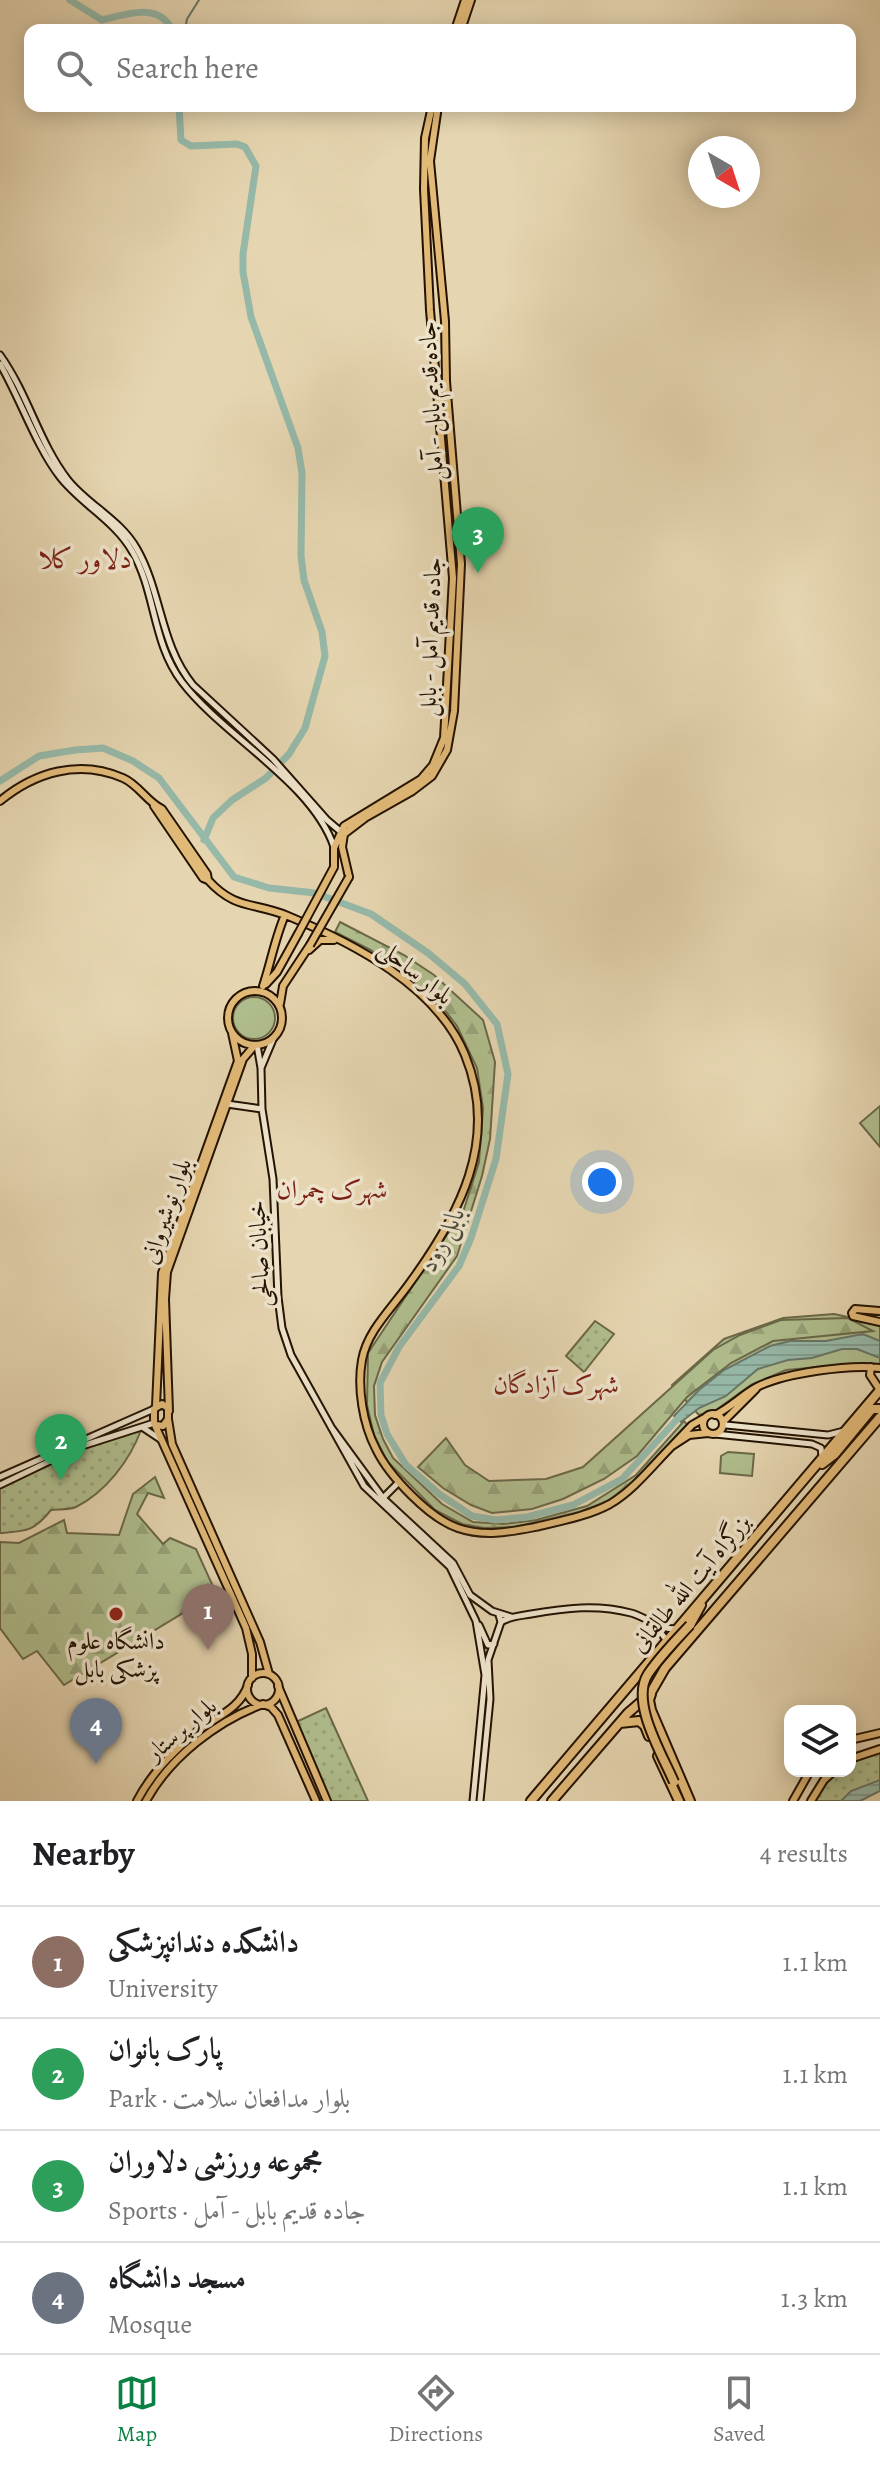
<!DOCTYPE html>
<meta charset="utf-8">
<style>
body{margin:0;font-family:Alegreya,Amiri,serif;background:#f6f6f6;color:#202124}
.controls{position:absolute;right:24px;bottom:24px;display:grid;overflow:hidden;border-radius:16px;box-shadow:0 4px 20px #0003}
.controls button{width:72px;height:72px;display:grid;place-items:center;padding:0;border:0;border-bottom:2px solid #e0e0e0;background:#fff;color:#202124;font:40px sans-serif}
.compass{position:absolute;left:688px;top:136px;width:72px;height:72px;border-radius:50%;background:#fff;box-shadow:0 4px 20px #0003;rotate:141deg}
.you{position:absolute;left:602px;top:1182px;width:28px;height:28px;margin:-20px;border:6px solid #fff;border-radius:50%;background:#1a73e8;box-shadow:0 0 0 12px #1a73e833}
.badge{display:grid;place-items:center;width:52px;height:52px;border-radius:50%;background:#0b8043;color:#fff;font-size:26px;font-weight:700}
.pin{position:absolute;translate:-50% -66px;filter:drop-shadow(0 2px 4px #0008)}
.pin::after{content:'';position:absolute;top:42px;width:28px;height:24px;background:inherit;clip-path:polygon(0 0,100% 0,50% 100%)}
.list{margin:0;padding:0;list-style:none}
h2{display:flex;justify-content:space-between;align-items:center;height:104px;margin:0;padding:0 32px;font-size:34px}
h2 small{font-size:26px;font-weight:400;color:#757577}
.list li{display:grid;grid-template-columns:52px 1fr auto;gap:24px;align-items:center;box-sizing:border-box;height:112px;padding:0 32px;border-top:2px solid #e0e0e0}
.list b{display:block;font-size:30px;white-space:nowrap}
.list p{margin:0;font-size:26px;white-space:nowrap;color:#757577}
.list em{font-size:26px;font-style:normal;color:#757577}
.icon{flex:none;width:44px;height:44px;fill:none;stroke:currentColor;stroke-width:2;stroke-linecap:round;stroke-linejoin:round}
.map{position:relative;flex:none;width:880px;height:1801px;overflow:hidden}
.search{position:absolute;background:#fff;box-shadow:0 4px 20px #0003;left:24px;right:24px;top:24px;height:88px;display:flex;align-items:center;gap:20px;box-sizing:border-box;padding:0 28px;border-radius:16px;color:#757577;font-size:30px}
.sheet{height:552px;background:#fff}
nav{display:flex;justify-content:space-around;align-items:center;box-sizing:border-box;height:112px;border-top:2px solid #e0e0e0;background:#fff;font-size:22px;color:#757577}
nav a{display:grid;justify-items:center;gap:4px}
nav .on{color:#0b8043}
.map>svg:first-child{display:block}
.green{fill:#b0be8e;stroke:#6a6848;stroke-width:2}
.forest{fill:url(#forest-firs);stroke:#6a6848;stroke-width:2}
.park{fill:url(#park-dots);stroke:#6a6848;stroke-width:2}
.water{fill:url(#water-rules);stroke:#687666;stroke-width:2}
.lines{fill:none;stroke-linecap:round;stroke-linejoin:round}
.stream{stroke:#687666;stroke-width:2}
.river{stroke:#96b9a9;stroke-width:7}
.secondary-casing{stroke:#231202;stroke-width:9}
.primary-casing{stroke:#231202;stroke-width:10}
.highway-casing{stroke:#231202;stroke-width:12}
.secondary{stroke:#eee4cc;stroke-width:5}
.primary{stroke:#e2ba78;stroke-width:6}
.highway{stroke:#e2ba78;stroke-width:8}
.primary-bridge-casing{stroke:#231202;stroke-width:10;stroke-linecap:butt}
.highway-bridge-casing{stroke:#231202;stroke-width:12;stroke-linecap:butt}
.primary-bridge{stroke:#e2ba78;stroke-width:6}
.highway-bridge{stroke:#e2ba78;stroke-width:8}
.poi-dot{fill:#8f2418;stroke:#eee4cc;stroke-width:3}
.labels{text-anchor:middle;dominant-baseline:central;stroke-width:7;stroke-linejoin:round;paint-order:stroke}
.street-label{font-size:24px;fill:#231202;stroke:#eee4cc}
.poi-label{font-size:24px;fill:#231202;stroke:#eee4cc}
.neighbourhood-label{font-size:26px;fill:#7a1f14;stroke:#eee4cc}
.water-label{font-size:26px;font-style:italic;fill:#4b4c3c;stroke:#eee4cc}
.quarter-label{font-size:28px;fill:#7a1f14;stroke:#eee4cc}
</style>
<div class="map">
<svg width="880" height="1801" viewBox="0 0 880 1801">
<defs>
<pattern id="forest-firs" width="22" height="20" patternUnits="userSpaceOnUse" patternTransform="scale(2)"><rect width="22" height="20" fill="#b0be8e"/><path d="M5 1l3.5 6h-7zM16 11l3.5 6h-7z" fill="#97a279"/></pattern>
<pattern id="park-dots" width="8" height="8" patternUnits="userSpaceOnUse" patternTransform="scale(2)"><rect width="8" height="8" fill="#b0be8e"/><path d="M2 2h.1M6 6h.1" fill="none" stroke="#97a279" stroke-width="1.8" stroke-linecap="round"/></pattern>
<pattern id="water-rules" width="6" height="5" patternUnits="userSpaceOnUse" patternTransform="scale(2)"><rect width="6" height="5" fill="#96b9a9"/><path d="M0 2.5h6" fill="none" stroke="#819e90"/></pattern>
</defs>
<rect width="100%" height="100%" fill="#e5d5b0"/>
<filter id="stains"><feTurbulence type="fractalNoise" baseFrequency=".0025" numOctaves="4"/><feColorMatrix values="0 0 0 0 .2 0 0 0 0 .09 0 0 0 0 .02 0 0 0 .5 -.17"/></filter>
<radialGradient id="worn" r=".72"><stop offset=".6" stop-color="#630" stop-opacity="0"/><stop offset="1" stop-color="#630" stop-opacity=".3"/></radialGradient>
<!-- green -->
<path class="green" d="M233 1018a21 21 0 1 1 42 0a21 21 0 1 1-42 0Z
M880,1106V1147L860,1123Z
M834,1314L880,1324V1365L863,1363L786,1370L751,1385L716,1410L699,1415L672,1385L724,1339L783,1318Z
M728,1452L754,1454L752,1476L720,1473L721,1456Z"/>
<!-- forest -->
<path class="forest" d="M340,922L404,955L434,975L483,1020L495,1062L490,1139L482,1176L457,1256L382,1362L374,1386L375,1415L383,1439L393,1458L442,1504L473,1522L504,1524L536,1520L587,1506L636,1475L684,1421L688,1426L638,1477L608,1501L579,1512L515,1527L484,1528L462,1524L435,1510L387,1461L374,1435L367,1405L368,1353L464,1209L479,1162L483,1108L477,1068L457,1026L439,1003L371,950L335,932Z
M848,1318L873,1331L773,1341L731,1363L687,1397L637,1456L604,1479L563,1499L532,1509L492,1513L471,1505L443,1488L418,1467L446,1438L465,1465L489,1481L546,1479L583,1467L713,1350L740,1335L781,1320Z
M155,1477L164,1498L148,1493L137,1514L163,1544L170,1538L196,1549L216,1593L64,1685L37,1651L23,1659L0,1628V1542L19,1543L64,1520L67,1533L119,1535L133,1494Z"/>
<!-- park -->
<path class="park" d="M595,1321L614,1334L584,1372L566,1356Z
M141,1430C130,1460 106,1492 76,1507C69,1510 59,1509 51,1510C33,1532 27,1531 0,1533V1487L95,1443Z
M326,1708L368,1801H330L296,1722Z
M880,1749V1785L850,1801H811L834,1771H850V1759Z"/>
<!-- water -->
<path class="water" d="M863,1334L880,1341V1358L857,1349H842L812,1358L788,1360L758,1369L726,1396L699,1408L681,1422L674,1416L699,1390L724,1370L770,1346L790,1341H826Z
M880,1780V1791L860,1801H841L851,1791Z"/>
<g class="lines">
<!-- stream -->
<path class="stream" d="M185,30L187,19L199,0"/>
<!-- river -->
<path class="river" d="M70,0L102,20C126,14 159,2 172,30
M179,106L181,140L191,146L237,144L245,147L256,166L243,254V272L251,317L298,448L302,473L301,556L304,580L322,632L325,656L305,728L289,754L266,778L232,800L213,818L204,840
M0,781L39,756L75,750L103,748L133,761L159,778L234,877L269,888L315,893L371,914L428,953L465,984L497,1024L508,1074L496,1159L471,1238L459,1266L399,1347L380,1383L381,1415L387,1434L406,1465L439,1494L472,1516L496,1520L527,1517L573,1505L622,1479L682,1414"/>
<defs>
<path id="secondary" d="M0,355C28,394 39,443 68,480C88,505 121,520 137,549C162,593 160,645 193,685L273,759L327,820L340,831
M0,364C20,398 36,446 60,477C81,504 115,521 132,551C156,592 152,643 182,682C223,736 312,782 334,847
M257,1045L261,1068L274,1037
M261,1068L262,1109L273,1179L278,1297L282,1328L291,1355L364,1486L450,1567L476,1621L485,1675L473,1801
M227,1104L262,1109
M723,1422L726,1425L828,1435L844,1431
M142,1427L160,1439
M331,1427L383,1498L453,1563L470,1595L492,1611L511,1617
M715,1434L812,1444L821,1448L822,1456
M0,1477L154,1409
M0,1485L79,1447L154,1423
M383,1498L399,1482
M501,1622C510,1616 520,1616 531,1614C565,1608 597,1604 631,1613C647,1617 661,1632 678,1628
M479,1625L488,1645L494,1644
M655,1625L667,1641
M480,1801L490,1699L488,1660L501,1622L499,1615"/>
<path id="primary" d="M455,30L465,0
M461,30L471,0
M0,801C35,772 79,759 123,778C139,785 147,802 162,809L207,874L208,880L203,878L154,806
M344,834L365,818L411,792L432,776L447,750L454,711L461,564L446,381L445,321L430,161L438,106
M344,834L342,847L349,877
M334,867V848L344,826L421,779L433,765L444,738L453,578L430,310L424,189L425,138L432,106
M208,880C235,910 254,902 288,916C353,943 437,986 465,1055C500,1140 459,1216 409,1284C392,1308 367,1331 362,1360C357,1388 363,1424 376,1449C389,1476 429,1518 458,1528C484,1537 509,1532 535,1527C560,1521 588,1516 610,1504C634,1490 653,1465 672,1446
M309,950L320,940H334
M266,984L277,972L298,934
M263,986C271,962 275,938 285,915
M228 1018a27 27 0 1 1 54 0a27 27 0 1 1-54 0Z
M280,1004L283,986L310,945
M880,1311L855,1309L852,1313L853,1316L880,1322
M871,1367L870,1375L880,1390
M156,1406L162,1273L238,1061L232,1033
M169,1411L165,1299L167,1272L243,1059L255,1045
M703 1424a10 10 0 1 1 20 0a10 10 0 1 1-20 0Z
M715,1415C730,1408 742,1395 757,1387C784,1373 850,1364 880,1368
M706,1417L692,1425L672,1446L689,1435L708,1433
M168,1419L172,1444L260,1642L269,1674
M723,1422L756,1389
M156,1425L163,1426L168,1419V1408L162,1404L154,1409V1423L246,1628L252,1654V1678
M247 1689a16 16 0 1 1 32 0a16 16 0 1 1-32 0Z
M278,1686L327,1801
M850,1740L880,1733
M850,1759L880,1749
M137,1801C151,1774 171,1754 194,1734C214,1717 239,1711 248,1685
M146,1801C170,1757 217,1721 263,1704L271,1707L278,1715L316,1801
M793,1801L810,1771
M811,1801L824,1780L834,1771"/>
<path id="highway" d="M822,1464L835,1454L872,1409H880
M690,1625L701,1605
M651,1694L649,1700L651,1710L690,1801
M620,1723L639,1721L645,1726L649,1736
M658,1756L679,1801
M531,1801L880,1390
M552,1801L628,1713L650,1694L665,1668L880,1417"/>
</defs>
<!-- secondary casing -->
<use href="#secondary" class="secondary-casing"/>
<!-- primary casing -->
<use href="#primary" class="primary-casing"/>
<!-- highway casing -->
<use href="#highway" class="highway-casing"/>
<!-- secondary -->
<use href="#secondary" class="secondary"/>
<!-- primary -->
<use href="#primary" class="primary"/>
<!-- highway -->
<use href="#highway" class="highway"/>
<defs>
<path id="primary-bridge" d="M298,934L334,867
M310,945L349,877"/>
<path id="highway-bridge" d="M674,1782C662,1754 630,1702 648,1674C660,1656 676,1640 690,1625"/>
</defs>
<!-- primary-bridge casing -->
<use href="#primary-bridge" class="primary-bridge-casing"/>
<!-- highway-bridge casing -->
<use href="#highway-bridge" class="highway-bridge-casing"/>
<!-- primary-bridge -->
<use href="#primary-bridge" class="primary-bridge"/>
<!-- highway-bridge -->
<use href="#highway-bridge" class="highway-bridge"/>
</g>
<!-- markers -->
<circle class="poi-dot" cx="116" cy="1614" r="8"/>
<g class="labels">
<!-- street labels -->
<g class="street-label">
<text transform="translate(431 401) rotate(-93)">جاده قدیم بابل - آمل</text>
<text transform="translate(430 637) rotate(-88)">جاده قدیم آمل - بابل</text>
<text transform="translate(416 972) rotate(39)">بلوار ساحلی</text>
<text transform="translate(166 1211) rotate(-71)">بلوار نوشیروانی</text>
<text transform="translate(259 1254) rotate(-93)">خيابان صالحی</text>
<text transform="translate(690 1583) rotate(-50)">بزرگراه آیت الله طالقانی</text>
<text transform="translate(181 1729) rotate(-40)">بلوار پرستار</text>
</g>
<!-- poi labels -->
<g class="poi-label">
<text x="116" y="1641">دانشگاه علوم<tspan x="116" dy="28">پزشکی بابل</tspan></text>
</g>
<!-- neighbourhood labels -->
<g class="neighbourhood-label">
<text x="332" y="1189">شهرک چمران</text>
<text x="556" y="1384">شهرک آزادگان</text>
</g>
<!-- water labels -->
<g class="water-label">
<text transform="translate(442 1239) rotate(-63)">بابل رود</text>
</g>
<!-- quarter labels -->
<g class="quarter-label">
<text x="85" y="559">دلاور کلا</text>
</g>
</g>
<rect width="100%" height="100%" filter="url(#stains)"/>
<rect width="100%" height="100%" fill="url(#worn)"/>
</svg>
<div class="controls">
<button><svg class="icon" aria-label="layers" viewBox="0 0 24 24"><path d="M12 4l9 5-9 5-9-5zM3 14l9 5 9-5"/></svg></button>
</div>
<svg class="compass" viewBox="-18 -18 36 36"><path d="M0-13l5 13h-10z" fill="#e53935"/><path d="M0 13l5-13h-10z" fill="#757577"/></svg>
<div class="you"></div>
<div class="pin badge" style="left:208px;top:1650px;background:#8d6e63">1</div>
<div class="pin badge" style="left:61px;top:1480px;background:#2e9e5b">2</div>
<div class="pin badge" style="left:478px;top:573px;background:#2e9e5b">3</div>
<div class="pin badge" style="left:96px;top:1764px;background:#6b7280">4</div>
<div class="search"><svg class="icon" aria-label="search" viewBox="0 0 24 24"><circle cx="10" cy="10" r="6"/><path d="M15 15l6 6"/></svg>Search here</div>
</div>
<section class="sheet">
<h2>Nearby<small>4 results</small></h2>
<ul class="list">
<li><span class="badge" style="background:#8d6e63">1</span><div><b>دانشکده دندانپزشکی</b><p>University</p></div><em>1.1 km</em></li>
<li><span class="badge" style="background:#2e9e5b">2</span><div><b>پارک بانوان</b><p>Park · بلوار مدافعان سلامت</p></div><em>1.1 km</em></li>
<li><span class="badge" style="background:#2e9e5b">3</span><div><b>مجموعه ورزشی دلاوران</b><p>Sports · جاده قدیم بابل - آمل</p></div><em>1.1 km</em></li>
<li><span class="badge" style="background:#6b7280">4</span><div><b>مسجد دانشگاه</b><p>Mosque</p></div><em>1.3 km</em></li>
</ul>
</section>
<nav>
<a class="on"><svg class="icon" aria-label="map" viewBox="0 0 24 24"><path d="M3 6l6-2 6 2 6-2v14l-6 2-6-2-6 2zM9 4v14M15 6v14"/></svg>Map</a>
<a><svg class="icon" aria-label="directions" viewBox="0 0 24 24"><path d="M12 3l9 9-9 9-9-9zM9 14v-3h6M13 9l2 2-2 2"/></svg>Directions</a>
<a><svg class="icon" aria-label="saved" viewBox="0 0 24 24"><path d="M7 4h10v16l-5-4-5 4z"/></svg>Saved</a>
</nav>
